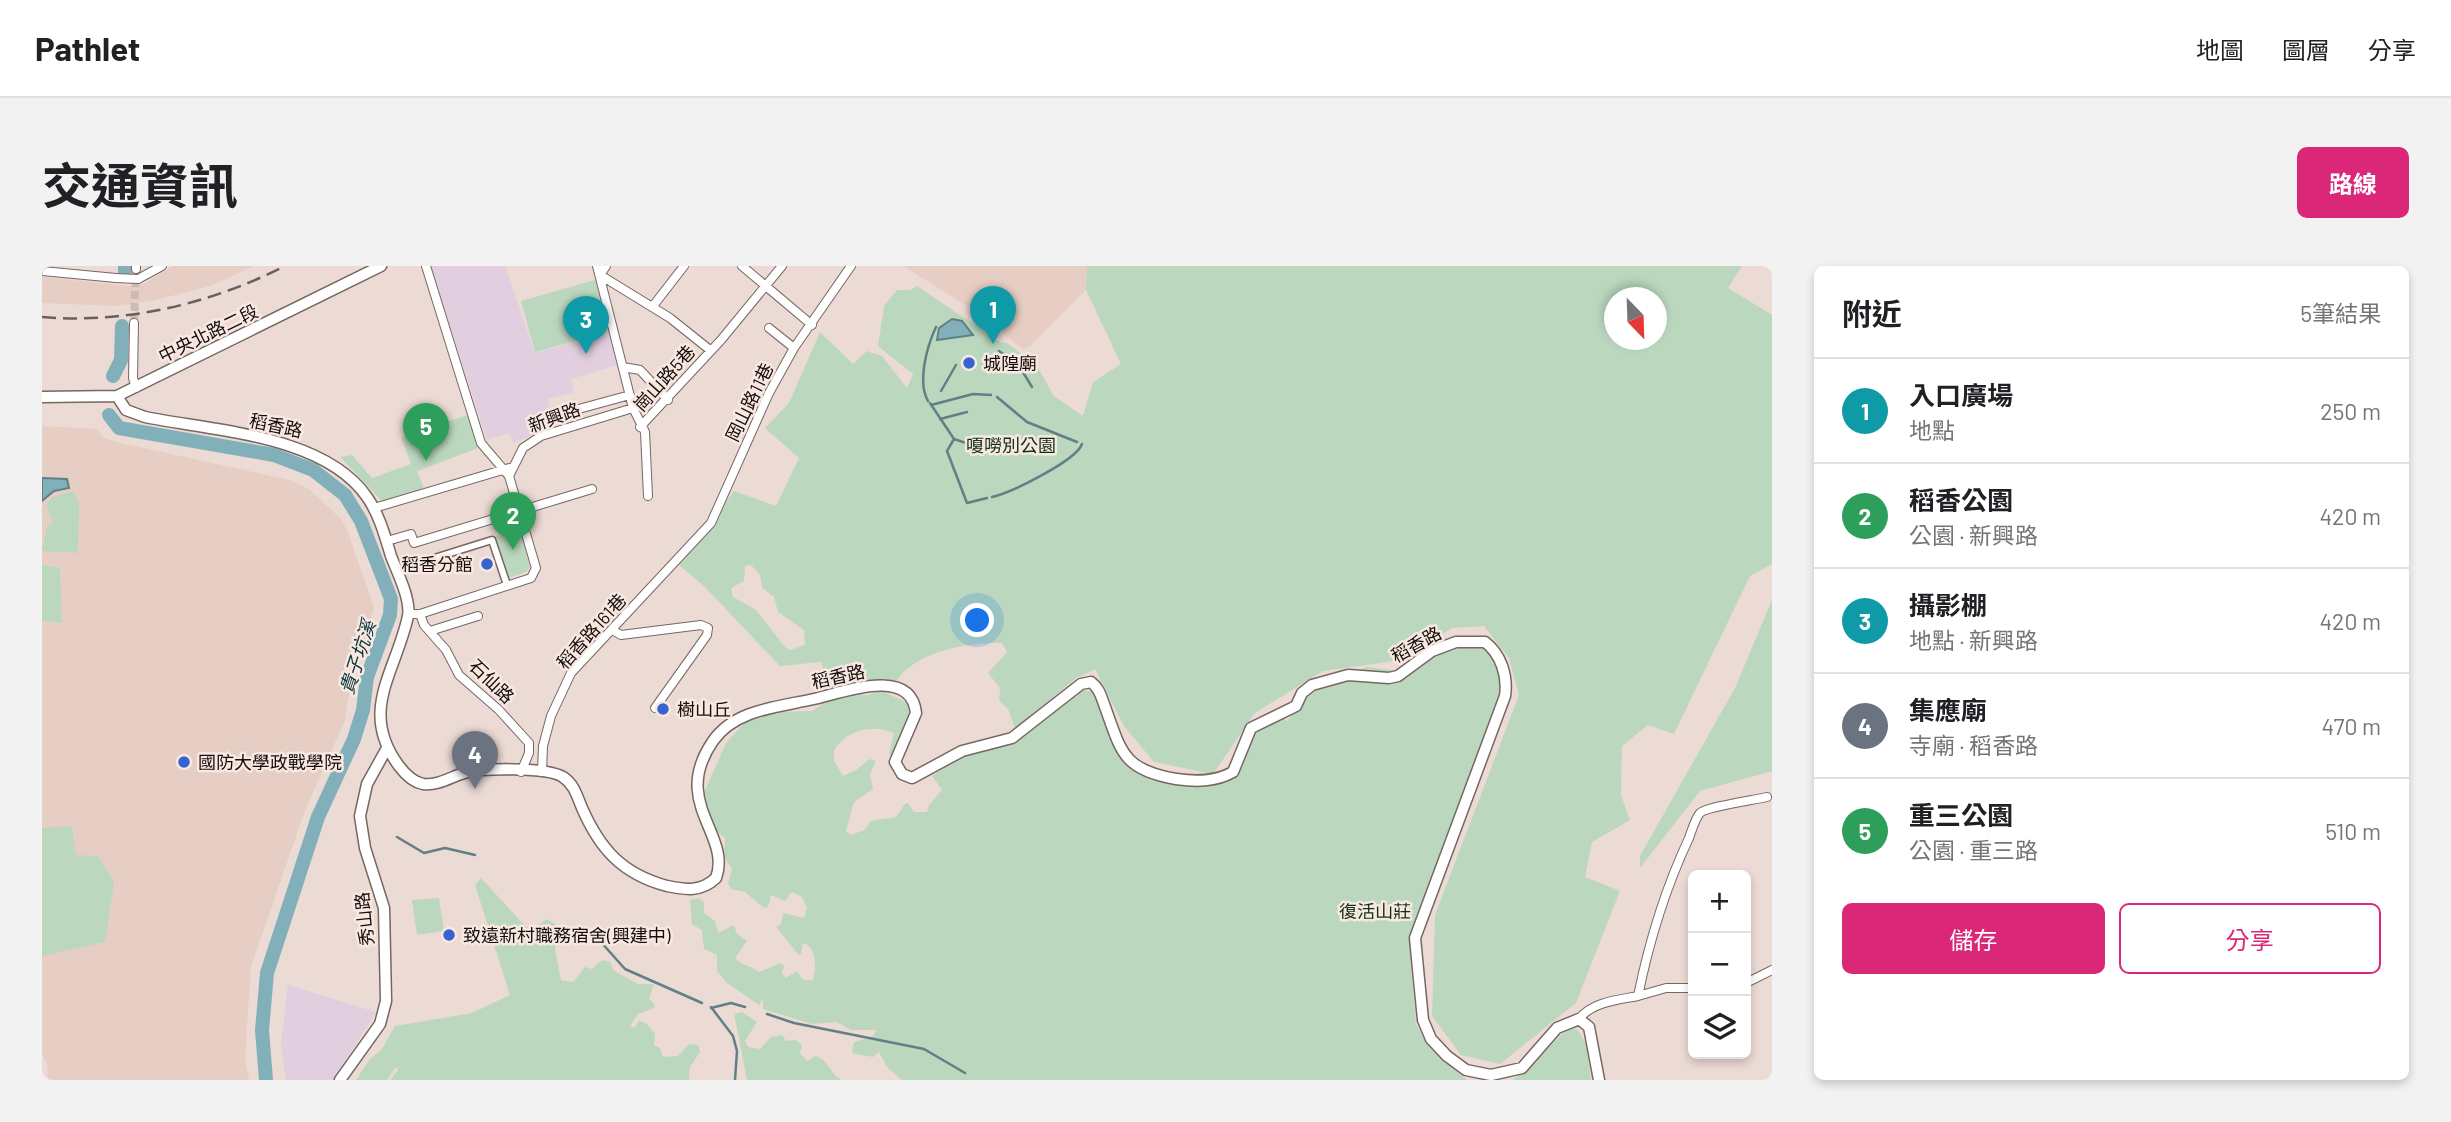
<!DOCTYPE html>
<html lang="zh-TW">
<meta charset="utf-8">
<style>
body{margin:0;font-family:Barlow,"Noto Sans TC",sans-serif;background:#f2f2f2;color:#202124}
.controls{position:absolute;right:21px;bottom:21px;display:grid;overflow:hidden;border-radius:10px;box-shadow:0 4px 10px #0003}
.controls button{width:63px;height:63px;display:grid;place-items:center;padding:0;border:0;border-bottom:2px solid #e0e0e0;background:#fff;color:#202124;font:35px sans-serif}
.compass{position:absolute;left:1562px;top:21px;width:63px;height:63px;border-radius:50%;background:#fff;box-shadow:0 4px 10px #0003;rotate:157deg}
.you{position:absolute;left:936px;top:355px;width:24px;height:24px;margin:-18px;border:5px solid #fff;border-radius:50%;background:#1a73e8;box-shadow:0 0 0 10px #1a73e833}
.badge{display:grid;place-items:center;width:46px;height:46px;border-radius:50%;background:#db2777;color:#fff;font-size:23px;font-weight:700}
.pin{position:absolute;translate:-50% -58px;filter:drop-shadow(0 2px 4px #0008)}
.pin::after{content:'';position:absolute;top:37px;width:24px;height:21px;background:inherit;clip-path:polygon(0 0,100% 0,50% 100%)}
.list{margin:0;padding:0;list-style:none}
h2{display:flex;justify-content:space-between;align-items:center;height:91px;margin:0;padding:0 28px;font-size:30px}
h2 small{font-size:23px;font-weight:400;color:#757577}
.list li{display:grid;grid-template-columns:46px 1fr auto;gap:21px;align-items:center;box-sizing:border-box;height:105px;padding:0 28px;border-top:2px solid #e0e0e0}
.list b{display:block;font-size:26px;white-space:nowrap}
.list p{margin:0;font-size:23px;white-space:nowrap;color:#757577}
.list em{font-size:23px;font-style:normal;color:#757577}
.actions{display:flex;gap:14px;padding:21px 28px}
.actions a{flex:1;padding:16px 0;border:2px solid #db2777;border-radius:10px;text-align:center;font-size:24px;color:#db2777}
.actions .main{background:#db2777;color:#fff}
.icon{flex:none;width:38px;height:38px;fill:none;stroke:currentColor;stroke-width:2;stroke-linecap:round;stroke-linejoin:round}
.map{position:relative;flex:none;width:1730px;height:814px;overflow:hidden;border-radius:10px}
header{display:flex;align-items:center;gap:42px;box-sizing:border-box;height:98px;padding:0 35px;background:#fff;border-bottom:2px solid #e0e0e0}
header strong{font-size:33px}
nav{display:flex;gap:38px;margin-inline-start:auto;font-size:24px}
.intro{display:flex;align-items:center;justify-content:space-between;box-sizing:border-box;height:168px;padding:0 42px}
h1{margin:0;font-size:49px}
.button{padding:18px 32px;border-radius:10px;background:#db2777;color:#fff;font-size:24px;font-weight:700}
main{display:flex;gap:42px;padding:0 42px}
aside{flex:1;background:#fff;border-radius:10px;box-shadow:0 4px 10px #0003}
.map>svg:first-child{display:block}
.industrial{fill:#e1cede}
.built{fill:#e7cec4}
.green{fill:#bbd8bf;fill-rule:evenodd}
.water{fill:#82b0ba;stroke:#617f86;stroke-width:2}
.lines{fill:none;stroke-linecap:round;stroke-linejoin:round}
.stream{stroke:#617f86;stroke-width:2.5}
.river{stroke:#82b0ba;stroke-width:14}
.minor-tunnel{stroke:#cbbbb6;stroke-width:8;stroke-dasharray:8 4;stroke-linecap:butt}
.pedestrian-casing{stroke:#766761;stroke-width:9}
.minor-casing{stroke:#766761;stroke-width:10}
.tertiary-casing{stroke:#766761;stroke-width:13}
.pedestrian{stroke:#fff;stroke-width:6}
.minor{stroke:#fff;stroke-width:8}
.tertiary{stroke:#fff;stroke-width:10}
.rail{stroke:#6b605d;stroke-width:2.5;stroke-dasharray:14 7;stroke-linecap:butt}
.minor-bridge-casing{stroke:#766761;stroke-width:10;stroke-linecap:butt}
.minor-bridge{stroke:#fff;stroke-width:8}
.poi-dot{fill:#3762d2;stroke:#f9e8e1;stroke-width:2.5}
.labels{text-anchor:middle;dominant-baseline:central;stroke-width:5;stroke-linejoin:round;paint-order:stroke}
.street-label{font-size:18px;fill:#130d0b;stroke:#f9e8e1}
.poi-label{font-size:18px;fill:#130d0b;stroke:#f9e8e1;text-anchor:start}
.park-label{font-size:18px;fill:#0b3116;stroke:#f9e8e1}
.water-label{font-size:19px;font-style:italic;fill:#07363e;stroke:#f9e8e1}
</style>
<header>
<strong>Pathlet</strong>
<nav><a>地圖</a><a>圖層</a><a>分享</a></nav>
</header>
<div class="intro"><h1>交通資訊</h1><a class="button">路線</a></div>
<main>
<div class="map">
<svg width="1730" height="814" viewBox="0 0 1730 814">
<rect width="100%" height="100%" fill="#ecdad4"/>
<!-- industrial -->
<path class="industrial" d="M389,0H463L493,87L566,67L575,99L529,113L532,126L506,133L513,162L471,177L467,167L445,174Z
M246,719L334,746L291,814H244L239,777Z"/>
<!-- built -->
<path class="built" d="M131,0H212L168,20L114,34L75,40L0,37V11L88,20L102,18Z
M861,0H1045L1044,24L987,81L981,83L928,42Z
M0,160L56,163L60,171L74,176L248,214L267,223L299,253L306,266L332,342L308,421L303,454L262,547L209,701L203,792L207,814H6L5,796L0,789Z"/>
<!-- green -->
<path class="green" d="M1045,0H1700L1686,22L1730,49V298L1708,310L1632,468L1606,459L1580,480L1579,529L1588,554L1550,576L1543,611L1578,625L1534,737L1458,798L1419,789L1390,750L1393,649L1477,429L1467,392L1442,360L1410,362L1359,394L1281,405L1213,447L1171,508L1112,496L1082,460L1053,403L1034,412L973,462L966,443L957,434L958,422L946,407L965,386L960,377C925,376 875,385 854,415L820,413L787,422L779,396L738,400L664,322L637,299L692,225L734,240L757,192L723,162L747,137L778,66L811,98L825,85L840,90L865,122L871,108L836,80L842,40L855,24H868L875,20L958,76L965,77L995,100L1012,130L1041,150L1051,116L1079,98L1044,24ZM1573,32H1615V74H1573ZM709,299L718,309L720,322L732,331L736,346L762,364L763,379L748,384L743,381L714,344L691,331L689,322L702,315L703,300Z
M553,14L567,66L493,86L479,35Z
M426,149L436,182L375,205L382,222L340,235L298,191L310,189L330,212L369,198L359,171Z
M31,225L37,237L36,287L0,285L5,260L11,256L4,238L10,231Z
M478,263L488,301L484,306L466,312L452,271Z
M0,299L18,302L20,357L0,355Z
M1730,334V505L1658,525L1598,602V590L1693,422Z
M1416,377C1457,379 1455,397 1463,432L1451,446L1367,675L1374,758L1387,781L1425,814H860L845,801L837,786L831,791L810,787L812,776L830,771L835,764H809L795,756L770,758L721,743V732L717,739L685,717L675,705V689L662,683L660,664L650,658L648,634L656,632L662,636V647L673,655L676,667L692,659L695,668L705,675L693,692C699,699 709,700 717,706L738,697L742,699L740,707L744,712L755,705L761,714H771C774,700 776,683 761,677L759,689L756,688L734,661L739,658L741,647L762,652L765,642L760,631L750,626L743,635L729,629L726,641L722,642L703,626L689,623L686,617L690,603L682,590L683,572L668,560L661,535L662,527L684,477L705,454L723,446L770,445L793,430L826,429L840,425L866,437L867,454L853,492L847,488L852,467C831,458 805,463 792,484V495L801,510L814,504L828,493L834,495L828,508L831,523L812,536L804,565L809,569L822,564L829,555L854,551L863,538L866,537L872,546H885L887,539L900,524L890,510L929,486L949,484L1039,424L1053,426L1094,504L1132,519L1181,516L1185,514L1213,453L1233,447L1245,455L1276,419L1325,401L1357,405Z
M30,560L34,589L56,590L72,616L63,676L0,690V562Z
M439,612L484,661L492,663L504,653L514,658L513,684L519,714L531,716L543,701L550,703L560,694L568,696L571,704L596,718H612L607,733L613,739L612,742L596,748L588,760L592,762L597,755L604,757L613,768L612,779L618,782L621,791L636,790L647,778L656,779L658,786L648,801L647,814H348L356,804L354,801L345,814H314L327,794L340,783L353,760L430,747L468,729L433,619Z
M397,632L402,665L375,669L370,634Z
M700,746L715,756L703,775L706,781L718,783L729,771L740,769L744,775L754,774L760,779L758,787L765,795L773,790C788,794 787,808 800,814H705L693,752V748Z
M1528,761L1535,763L1544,778L1549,814H1471Z"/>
<!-- water -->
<path class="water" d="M910,53L920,55L931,69L895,74L897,62Z
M0,212L25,213L27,222L12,225L0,235Z"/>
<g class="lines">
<!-- stream -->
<path class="stream" d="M957,85L976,98L990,121
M899,125L914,99
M955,131L985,156L1035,176
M886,135C875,116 885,80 894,61
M888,137L912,173L905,185L925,237L945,232
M889,139L931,128L949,129
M898,153L925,146
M912,173L924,177
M950,231C968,227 1034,195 1040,178
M320,257L322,254
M355,571L382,587L403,582L433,589
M558,675L583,703L660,737
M669,741L691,770L695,785L693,814
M669,742L689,737L703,741
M725,748L752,757L882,783L923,807"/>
<!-- river -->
<path class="river" d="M83,6V0
M71,110L79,94L80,60
M67,149L77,162L232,189L271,204L303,229L319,255L349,333L348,349L325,411L321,444L312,473L276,551L225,707L220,764L224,814"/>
<!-- minor-tunnel -->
<path class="minor-tunnel" d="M92,57L94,3"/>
<defs>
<path id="pedestrian" d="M354,304L450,274L465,319"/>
<path id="minor" d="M384,0L439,177L467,210
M555,0L591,142L603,166L606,230
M564,0L558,9L628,52L668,84
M700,0L770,59
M94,3V0
M0,5L74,12
M96,13L120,0
M611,40L642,0
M92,57L91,112L94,122
M727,62L752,82
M581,101L598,104L626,134
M511,150L588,129
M598,161L679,74L740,0
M332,242L467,202
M345,275L369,268L372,277L550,223
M366,348H378L489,312L494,302L467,210L481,182L499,170L591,142
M378,348L382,359L404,384L417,409L457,444L487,477V487L479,506
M570,364L579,369L659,359L666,362L665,369L613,442
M388,365L436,350
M500,506L501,480L509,450L529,407L669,257L727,127L752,82L809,0
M1704,717L1730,704
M1596,730L1624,722H1651
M1537,753C1550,736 1575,734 1596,730C1607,676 1624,621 1647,572C1650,564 1653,553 1658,547C1664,541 1712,534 1725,531"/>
<path id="tertiary" d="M75,130L84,144L103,151C172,165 282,169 325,231C337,248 343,270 349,290C355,306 369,333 366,350C354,406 316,445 357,500C363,508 371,516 381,518C395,520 409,511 422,507C440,502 506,501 521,511C532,518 535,530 540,542C558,583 580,608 625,620C644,624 659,626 674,612C690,568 628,537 671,475C693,443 737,441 772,433C799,427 869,399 874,447L853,496L860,508L870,512L920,485L970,472L1039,418L1049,416C1057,422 1059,430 1062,438C1079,485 1080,504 1134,513C1154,516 1173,516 1191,506L1209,462L1254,440L1260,427L1270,419L1306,409L1347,412L1356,410L1390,385L1414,376H1443C1459,388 1466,410 1463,430L1373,672L1381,754L1389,773L1405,790L1424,804L1449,809L1480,802L1515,762L1537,753L1547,761L1557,814
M0,131L75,130L339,0
M298,814L338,758L344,735L342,642L323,582L318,550L325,518L345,482"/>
</defs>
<!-- pedestrian casing -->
<use href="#pedestrian" class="pedestrian-casing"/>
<!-- minor casing -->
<use href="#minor" class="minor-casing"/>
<!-- tertiary casing -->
<use href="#tertiary" class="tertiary-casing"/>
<!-- pedestrian -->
<use href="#pedestrian" class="pedestrian"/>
<!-- minor -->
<use href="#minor" class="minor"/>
<!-- tertiary -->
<use href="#tertiary" class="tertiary"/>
<!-- rail -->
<path class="rail" d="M0,51C84,58 168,38 243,0"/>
<defs>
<path id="minor-bridge" d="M74,12L96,13"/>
</defs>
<!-- minor-bridge casing -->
<use href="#minor-bridge" class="minor-bridge-casing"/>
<!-- minor-bridge -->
<use href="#minor-bridge" class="minor-bridge"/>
</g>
<!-- markers -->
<g class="poi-dot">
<circle cx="927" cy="97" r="7"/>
<circle cx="445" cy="298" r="7"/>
<circle cx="621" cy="443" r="7"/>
<circle cx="142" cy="496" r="7"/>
<circle cx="407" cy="669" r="7"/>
</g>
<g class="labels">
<!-- street labels -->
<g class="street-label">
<text transform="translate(166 67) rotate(-26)">中央北路二段</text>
<text transform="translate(622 112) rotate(-48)">崗山路5巷</text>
<text transform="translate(707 136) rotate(-64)">岡山路11巷</text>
<text transform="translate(512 151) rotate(-20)">新興路</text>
<text transform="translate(234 159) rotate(12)">稻香路</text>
<text transform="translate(549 365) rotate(-48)">稻香路161巷</text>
<text transform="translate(1374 378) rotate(-29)">稻香路</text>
<text transform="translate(796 410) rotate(-12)">稻香路</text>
<text transform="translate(450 415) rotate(44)">石仙路</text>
<text transform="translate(322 653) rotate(-96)">秀山路</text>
</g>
<!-- poi labels -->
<g class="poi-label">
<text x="941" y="97">城隍廟</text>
<text x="431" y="298" text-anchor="end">稻香分館</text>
<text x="635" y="443">樹山丘</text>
<text x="156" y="496">國防大學政戰學院</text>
<text x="421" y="669">致遠新村職務宿舍(興建中)</text>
</g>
<!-- park labels -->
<g class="park-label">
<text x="969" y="179">嗄嘮別公園</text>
<text x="1333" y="645">復活山莊</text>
</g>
<!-- water labels -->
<g class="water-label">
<text transform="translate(315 391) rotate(-72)">貴子坑溪</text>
</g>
</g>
</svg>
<div class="controls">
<button>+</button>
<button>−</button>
<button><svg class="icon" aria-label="layers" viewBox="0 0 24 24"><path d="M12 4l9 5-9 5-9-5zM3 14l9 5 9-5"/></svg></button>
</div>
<svg class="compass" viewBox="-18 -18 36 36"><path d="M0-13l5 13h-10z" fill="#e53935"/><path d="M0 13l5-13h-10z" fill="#757577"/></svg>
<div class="you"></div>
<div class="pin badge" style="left:951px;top:78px;background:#0f9aa8">1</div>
<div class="pin badge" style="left:471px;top:284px;background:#2e9e5b">2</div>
<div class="pin badge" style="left:544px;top:88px;background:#0f9aa8">3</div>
<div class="pin badge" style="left:433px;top:523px;background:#6b7280">4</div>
<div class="pin badge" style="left:384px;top:195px;background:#2e9e5b">5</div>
</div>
<aside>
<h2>附近<small>5筆結果</small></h2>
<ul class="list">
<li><span class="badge" style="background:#0f9aa8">1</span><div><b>入口廣場</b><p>地點</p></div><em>250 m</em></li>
<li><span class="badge" style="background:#2e9e5b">2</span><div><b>稻香公園</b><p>公園 · 新興路</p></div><em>420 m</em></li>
<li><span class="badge" style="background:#0f9aa8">3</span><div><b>攝影棚</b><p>地點 · 新興路</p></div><em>420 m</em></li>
<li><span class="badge" style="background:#6b7280">4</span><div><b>集應廟</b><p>寺廟 · 稻香路</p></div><em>470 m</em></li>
<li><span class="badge" style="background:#2e9e5b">5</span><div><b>重三公園</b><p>公園 · 重三路</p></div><em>510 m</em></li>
</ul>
<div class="actions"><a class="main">儲存</a><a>分享</a></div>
</aside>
</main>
